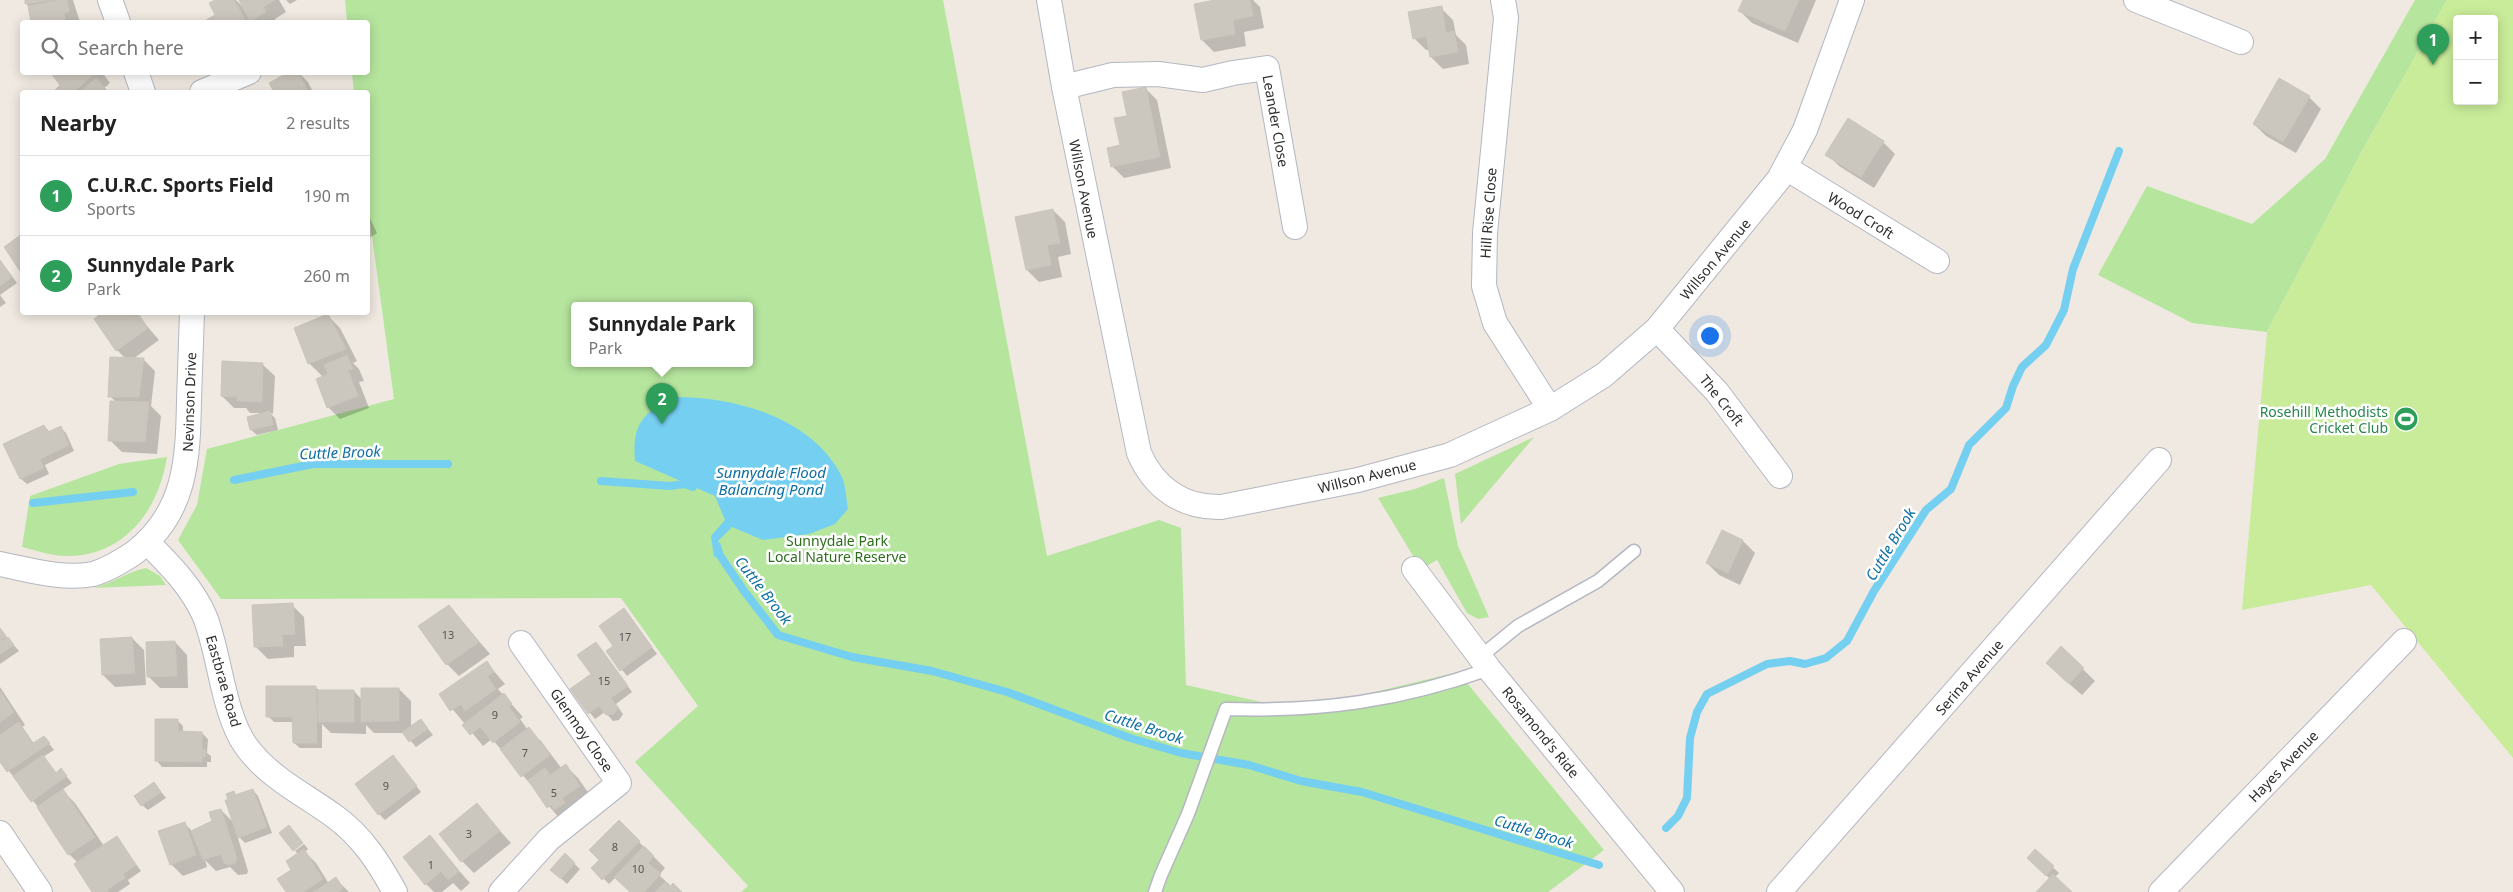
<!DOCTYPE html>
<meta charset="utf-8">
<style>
body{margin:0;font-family:"Noto Sans",sans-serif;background:#f2f2f2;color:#222}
.controls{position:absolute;right:15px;top:15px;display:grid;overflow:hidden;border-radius:5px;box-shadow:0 2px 12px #0003}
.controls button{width:45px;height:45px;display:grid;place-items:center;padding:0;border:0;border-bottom:1px solid #e0e0e0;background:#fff;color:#222;font:25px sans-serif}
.you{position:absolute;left:1709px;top:335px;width:18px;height:18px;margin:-12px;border:4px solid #fff;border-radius:50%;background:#1a73e8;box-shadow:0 0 0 8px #1a73e833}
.badge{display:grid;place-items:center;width:32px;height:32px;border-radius:50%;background:#4264fb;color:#fff;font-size:16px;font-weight:700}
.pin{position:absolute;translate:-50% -41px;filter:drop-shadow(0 1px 2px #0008)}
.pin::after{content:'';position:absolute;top:26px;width:18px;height:15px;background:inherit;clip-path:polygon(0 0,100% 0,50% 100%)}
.popup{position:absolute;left:571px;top:302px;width:182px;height:65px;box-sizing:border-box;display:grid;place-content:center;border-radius:5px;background:#fff;filter:drop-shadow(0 1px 4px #0005);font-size:16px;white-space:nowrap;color:#767676}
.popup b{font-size:19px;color:#222}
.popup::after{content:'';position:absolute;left:50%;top:100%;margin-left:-10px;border:10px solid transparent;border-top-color:#fff}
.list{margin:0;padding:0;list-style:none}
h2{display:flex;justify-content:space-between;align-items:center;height:65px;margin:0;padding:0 20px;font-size:21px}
h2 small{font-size:16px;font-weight:400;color:#767676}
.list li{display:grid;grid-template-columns:32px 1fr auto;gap:15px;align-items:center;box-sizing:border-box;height:80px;padding:0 20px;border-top:1px solid #e0e0e0}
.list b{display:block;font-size:19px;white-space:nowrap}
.list p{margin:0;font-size:16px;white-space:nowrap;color:#767676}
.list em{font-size:16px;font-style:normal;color:#767676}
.icon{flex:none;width:28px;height:28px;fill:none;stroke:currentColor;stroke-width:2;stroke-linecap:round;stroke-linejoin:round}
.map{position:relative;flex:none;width:2513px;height:892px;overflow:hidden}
.search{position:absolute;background:#fff;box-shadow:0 2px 12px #0003;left:20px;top:20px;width:350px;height:55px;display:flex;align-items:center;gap:12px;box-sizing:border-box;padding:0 18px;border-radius:5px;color:#767676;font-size:19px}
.panel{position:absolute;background:#fff;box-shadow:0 2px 12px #0003;left:20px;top:90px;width:350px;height:225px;border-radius:5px}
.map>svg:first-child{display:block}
.green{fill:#b6e59e;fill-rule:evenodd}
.pitch{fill:#c9ec9a;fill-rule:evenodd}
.water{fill:#75cff0}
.shadow{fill:#0003}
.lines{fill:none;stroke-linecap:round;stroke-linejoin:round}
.stream{stroke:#75cff0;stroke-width:8}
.building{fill:#cbc7bf;stroke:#cbc5ba}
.lane-casing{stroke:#b4b7c1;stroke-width:15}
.street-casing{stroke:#b4b7c1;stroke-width:26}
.lane{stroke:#fff;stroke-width:12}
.street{stroke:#fff;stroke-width:24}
.labels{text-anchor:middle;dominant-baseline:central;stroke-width:5;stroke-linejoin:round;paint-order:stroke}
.number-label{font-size:11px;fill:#555452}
.street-label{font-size:14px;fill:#2e2e2e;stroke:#fff}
.leisure-label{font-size:14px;fill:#27864d;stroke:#fff;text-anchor:end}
.park-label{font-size:14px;fill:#2c6e1b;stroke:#fff}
.water-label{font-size:15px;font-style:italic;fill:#0d6fa3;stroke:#fff}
</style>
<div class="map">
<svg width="2513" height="892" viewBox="0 0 2513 892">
<rect width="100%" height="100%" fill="#efe9e1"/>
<!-- green -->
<path class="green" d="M345,0H943L1047,556L1159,520L1181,528L1186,685L1270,704L1333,702L1458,672L1604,850L1548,892H741L748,886L635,762L698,706L621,598L221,599L178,540L197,505L207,449L394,399L368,206V92H354L352,73L368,72V22H347ZM574,305H750V363H574Z
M2415,0H2447L2361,153L2267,332L2192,323L2098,275L2147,186L2252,224L2325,159Z
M1534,437L1461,524L1455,474Z
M167,457C159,509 125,556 68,556C52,556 37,551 22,547L30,496L119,464Z
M1444,478L1458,546L1489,617L1478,619L1467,613L1437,560L1421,569L1378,498L1415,489Z
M146,568L160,576L166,585L94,588C113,583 127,572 146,568Z"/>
<!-- pitch -->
<path class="pitch" d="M2447,0H2513V758L2371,585L2242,610L2267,332L2361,153ZM2457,19H2494V101H2457Z"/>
<!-- water -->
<path class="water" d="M672,397C733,396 811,417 841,475C846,484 846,499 848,509L835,524L809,534L763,540L732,527L718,541L723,552L714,557L711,536L725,520L715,496L635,461C632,425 642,414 672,397Z"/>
<!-- shadow -->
<path class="shadow" d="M26,0H73L80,22H32Z
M218,0H236L244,8L240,0H279L286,12L275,19L276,22H254L249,17L251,22H209L208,21L217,16Z
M286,0H297L290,4Z
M1222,0H1253L1260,7L1264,28L1244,32L1246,46L1214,52L1202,40Z
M1744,0H1816L1798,43L1752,23L1740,11Z
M1441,8L1453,20L1456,35L1466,45L1469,64L1443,69L1431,57L1430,50H1426L1414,38Z
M51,72H102L110,83L104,88L109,92H57L56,91L62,85Z
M298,72L308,82L313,92H275L270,83Z
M1145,88L1157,100L1171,168L1124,178L1112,166L1121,146L1128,116Z
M2309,97L2321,109L2296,153L2266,136L2254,124Z
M1883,142L1895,154L1874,188L1839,166L1827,154Z
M1053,210L1065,222L1071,254L1058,257L1062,277L1039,282L1027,270L1017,218Z
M368,214L377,233L368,239Z
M22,236V272L6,248Z
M0,260L17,283L0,295L6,303L0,307Z
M105,312H135L159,340L133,359H143L155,371L151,406L161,416L157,454L122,452L110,440L116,402L110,396L126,359L117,350Z
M328,316L340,328L357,361L353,363L359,369L364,381L359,382L369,408L340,419L328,407L323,377L310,364L295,329Z
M262,364L275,376L273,414L270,413L275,418L278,430L257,435L251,430L263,413H250L246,408H234L222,396Z
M44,426L50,432L61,428L66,433L74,451L45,465L49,474L27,484L21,479L5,444Z
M1722,532L1743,541L1755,553L1740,585L1719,575L1707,563Z
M292,605L304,617L306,646H294V657L268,659L256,647Z
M449,606L490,654L459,676L447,664L419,626Z
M624,609L657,654L627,676L608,652L615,646Z
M0,630L19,651L0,664Z
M132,638L144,650L146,685L115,687L103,675Z
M175,642L187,655L188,688H160L148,676Z
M596,643L632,692L616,704L623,714L619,720L613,721L605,712L595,719L572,690L593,675Z
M2061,648L2095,681L2082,695L2059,675Z
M487,663L505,684L498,689L523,717L520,719L528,730L541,741L562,769L566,766L578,778L592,798L560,819L492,739L483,746L441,695Z
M0,687L25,725L22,727L34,744L44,737L54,750L43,757L57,774L61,770L72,783L62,790L75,803L104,846L117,838L141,871L128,880L130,884L118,892H93L78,863L69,854L38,807L0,760Z
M315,687L320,691H354L362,700L399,689L411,701V727L421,720L433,735L416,747L404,733H374L366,725V734L331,733L322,724V748H300L294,743V722H274L268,716Z
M177,720L183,726V732L202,733L208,739L207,753L211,756V762H207V767H162L157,761Z
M393,756L421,792L385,820L379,814Z
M154,783L166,798L148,810L142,805Z
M253,790L258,796L272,833L245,843L237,835L248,871L247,874L238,875L230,867L216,871L205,860L207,867L183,876L171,864L184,823L192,831L214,822L221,810L235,824L229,800L234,793L237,796Z
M477,805L511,843L474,873L462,861Z
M619,822L665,868L659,875L672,887L681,892H631L616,877L609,884L593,868L601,860Z
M429,837L470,883L461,891L453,883L442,892H434L426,884Z
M304,844L308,849L305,852L316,863L329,884L336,879L349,892H287L299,855L295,851Z
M2035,851L2059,873L2055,877L2070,892H2037L2050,879L2029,858Z
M565,855L580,869L567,884L552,870Z"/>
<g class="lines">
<!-- stream -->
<path class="stream" d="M234,480L313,464H448
M601,481L670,486L684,484L693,487
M33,503L133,492
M717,546L719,554L744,591L778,635L852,657L932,671L1007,692L1130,738L1181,753L1249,765L1301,781L1362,792L1599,865
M1666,828L1678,816L1687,798L1690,738L1697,712L1707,694L1767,664L1790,661L1805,664L1826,658L1847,641L1874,591L1926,510L1951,489L1969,445L2006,408L2013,386L2022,367L2046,345L2064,310L2073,269L2119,151"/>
</g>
<!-- building -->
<path class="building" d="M25,0H50L25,4Z
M60,0H67L69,12L64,13L66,22H31L28,6Z
M215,0H234L246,22H207L206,20L215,15L209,3Z
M239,0H275L263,7L266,12L250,21Z
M1215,0H1250L1253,16L1233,20L1235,34L1201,40L1194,4Z
M1743,0H1799L1785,31L1738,11Z
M1442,6L1446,33L1454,31L1458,52L1430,57L1426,36L1413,39L1408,12Z
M50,72H96L74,92H55L54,91L60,85Z
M289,72H298L308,92H274L269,83Z
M96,78L108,92H80Z
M2279,78L2310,96L2283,142L2253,124Z
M1146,87L1160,157L1111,167L1107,148L1120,145L1114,118L1127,116L1122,92Z
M1848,118L1884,141L1861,177L1825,155Z
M1053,209L1060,243L1047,245L1051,265L1026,270L1015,217Z
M22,234V274L4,247Z
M0,260L12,277L0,286Z
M103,312H133L136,317L139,315L148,328L116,351L94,319Z
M328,314L346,349L308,364L294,328Z
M347,355L353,369L348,370L358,396L327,408L316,379L328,374L324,365Z
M110,357L144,358L139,397H108Z
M222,361L263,363L262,402L237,401V397L221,396Z
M110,401L149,402L145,442L108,441Z
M270,411L273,425L250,430L247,417Z
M44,425L57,451L40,459L44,468L20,479L3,444Z
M61,426L69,445L57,451L48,432Z
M1722,530L1743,540L1728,573L1706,563Z
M293,603L295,634L282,635L283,646L254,647L252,605Z
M449,605L479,642L446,665L418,626Z
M624,608L652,647L620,671L606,651L613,646L599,626Z
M0,628L6,636L0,641Z
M8,637L14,645L0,654V642Z
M132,637L135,673L102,675L100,639Z
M175,641L177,676L147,677L146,642Z
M596,642L628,686L611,698L618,708L614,714L606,715L599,706L588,714L570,689L591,674L577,655Z
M2061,646L2084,668L2069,684L2046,663Z
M487,661L494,672L487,676L496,689L465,711L461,704L450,711L439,694Z
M266,686H316L317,743H293L292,717H266Z
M361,688H399V721L361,722Z
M318,690H354V722H318Z
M0,691L14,712L0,722Z
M504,693L512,704L509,707L520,722L493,743L480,727L470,735L462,725Z
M155,719H178V731L202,732V749H205L206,757H202V762L155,761Z
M421,719L428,729L409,742L402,732Z
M19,722L33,743L44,736L50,743L7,772L0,762V735Z
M529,727L550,755L521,777L500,749Z
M43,755L56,773L61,768L67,776L31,802L13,776Z
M393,755L417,786L378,815L355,784Z
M566,764L580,786L562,798L565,803L554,810L551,805L547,808L528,780L545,768L550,775Z
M154,782L161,792L141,806L134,796Z
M63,789L81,816L54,834L37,807Z
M253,789L267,827L238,838L225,800H228L226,794L234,791L235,795Z
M477,803L500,831L461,862L439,834Z
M221,809L237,858L235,863L229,865L224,863L221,854L203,860L191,831L212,821L209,812Z
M81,816L95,837L68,855L54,834Z
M619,820L640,841L602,880L591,868L599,860L589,850Z
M185,822L196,855L170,865L158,831Z
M289,825L303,843L293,851L279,833Z
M430,835L459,871L448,880L441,871L425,885L403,857Z
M117,836L136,865L123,874L125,878L107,890L108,892H92L74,864Z
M644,846L654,856L648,863L661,874L644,892H630L614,877Z
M304,849L323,879L303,892H286L277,879L291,870L286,861Z
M2035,849L2054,866L2046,876L2027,858Z
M565,853L575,863L561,879L550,870Z
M2053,874L2072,892H2036Z
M336,877L343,888L338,892H314Z
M665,882L670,887L673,883L682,892H655Z"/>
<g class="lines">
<defs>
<path id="lane" d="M1480,657L1518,626L1598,581L1634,551
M1155,892L1161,875L1188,814L1226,709C1320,712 1400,701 1489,669"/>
<path id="street" d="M110,0L118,22
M1049,0L1064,87L1139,453C1154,488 1183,508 1221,507L1358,480L1450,455L1550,409L1604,375L1657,329L1779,179L1805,130L1852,0
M1503,0L1506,18L1485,233L1484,286L1495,323L1550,409
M2136,0L2241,42
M136,72L143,92
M1064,87L1113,75L1158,74L1203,80L1233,73L1267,68L1295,227
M202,92L249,72
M1786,168L1937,261
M1657,329L1717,392L1780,476
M147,542C169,564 193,588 205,617C220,655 223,714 246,746C269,778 304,794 334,816C362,836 379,863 395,892
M0,564C30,570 63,580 93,574C107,570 122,561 134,553C186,513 188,460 189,400C190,371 191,342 192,312
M1414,569L1489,669L1672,892
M0,833L40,892
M501,892L549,839L619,783L521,643
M1779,892L2159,460
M2161,892L2404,641"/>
</defs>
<!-- lane casing -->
<use href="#lane" class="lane-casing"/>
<!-- street casing -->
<use href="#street" class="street-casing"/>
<!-- lane -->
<use href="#lane" class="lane"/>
<!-- street -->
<use href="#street" class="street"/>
</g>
<!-- icons -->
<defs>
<symbol id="stadium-disc" viewBox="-11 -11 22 22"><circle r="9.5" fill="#2e9e5b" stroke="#fff"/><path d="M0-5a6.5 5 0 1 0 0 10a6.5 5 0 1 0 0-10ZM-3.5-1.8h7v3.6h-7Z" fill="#fff"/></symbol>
</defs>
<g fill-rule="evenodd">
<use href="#stadium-disc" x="2392" y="405" width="28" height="28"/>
</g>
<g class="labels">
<!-- number labels -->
<g class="number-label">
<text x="448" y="634">13</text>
<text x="625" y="636">17</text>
<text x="604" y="680">15</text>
<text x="495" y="714">9</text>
<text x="525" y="752">7</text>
<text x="386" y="785">9</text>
<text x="554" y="792">5</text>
<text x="469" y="833">3</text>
<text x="615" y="846">8</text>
<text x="431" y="864">1</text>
<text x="638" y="868">10</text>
</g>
<!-- street labels -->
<g class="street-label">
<text transform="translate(1276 121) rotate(80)">Leander Close</text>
<text transform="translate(1084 189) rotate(79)">Willson Avenue</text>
<text transform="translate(1488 213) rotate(-86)">Hill Rise Close</text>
<text transform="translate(1861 215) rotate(32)">Wood Croft</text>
<text transform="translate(1715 259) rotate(-50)">Willson Avenue</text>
<text transform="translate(1722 400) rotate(51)">The Croft</text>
<text transform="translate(189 402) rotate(-88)">Nevinson Drive</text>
<text transform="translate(1367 476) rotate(-14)">Willson Avenue</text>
<text transform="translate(1969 677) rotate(-49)">Serina Avenue</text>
<text transform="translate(224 681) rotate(74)">Eastbrae Road</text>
<text transform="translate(582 730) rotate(55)">Glenmoy Close</text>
<text transform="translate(1541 732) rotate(51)">Rosamond's Ride</text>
<text transform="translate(2283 766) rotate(-46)">Hayes Avenue</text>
</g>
<!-- leisure labels -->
<g class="leisure-label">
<text x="2388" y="411">Rosehill Methodists<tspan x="2388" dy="16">Cricket Club</tspan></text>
</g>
<!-- park labels -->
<g class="park-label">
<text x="837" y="540">Sunnydale Park<tspan x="837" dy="16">Local Nature Reserve</tspan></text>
</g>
<!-- water labels -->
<g class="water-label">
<text transform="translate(340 452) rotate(-2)">Cuttle Brook</text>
<text x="771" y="472">Sunnydale Flood<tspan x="771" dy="17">Balancing Pond</tspan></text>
<text transform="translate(1890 544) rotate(-59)">Cuttle Brook</text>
<text transform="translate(764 590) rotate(52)">Cuttle Brook</text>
<text transform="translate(1144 726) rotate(18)">Cuttle Brook</text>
<text transform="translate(1534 831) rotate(17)">Cuttle Brook</text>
</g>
</g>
</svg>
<div class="controls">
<button>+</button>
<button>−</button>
</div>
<div class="you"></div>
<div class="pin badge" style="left:2433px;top:65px;background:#2e9e5b">1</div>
<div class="pin badge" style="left:662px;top:424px;background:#2e9e5b">2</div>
<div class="popup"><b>Sunnydale Park</b>Park</div>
<div class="search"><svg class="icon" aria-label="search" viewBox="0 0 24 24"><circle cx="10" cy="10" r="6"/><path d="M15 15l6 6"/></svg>Search here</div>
<section class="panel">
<h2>Nearby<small>2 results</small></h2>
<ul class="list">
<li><span class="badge" style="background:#2e9e5b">1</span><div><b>C.U.R.C. Sports Field</b><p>Sports</p></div><em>190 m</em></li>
<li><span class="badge" style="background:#2e9e5b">2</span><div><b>Sunnydale Park</b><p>Park</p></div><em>260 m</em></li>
</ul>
</section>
</div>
